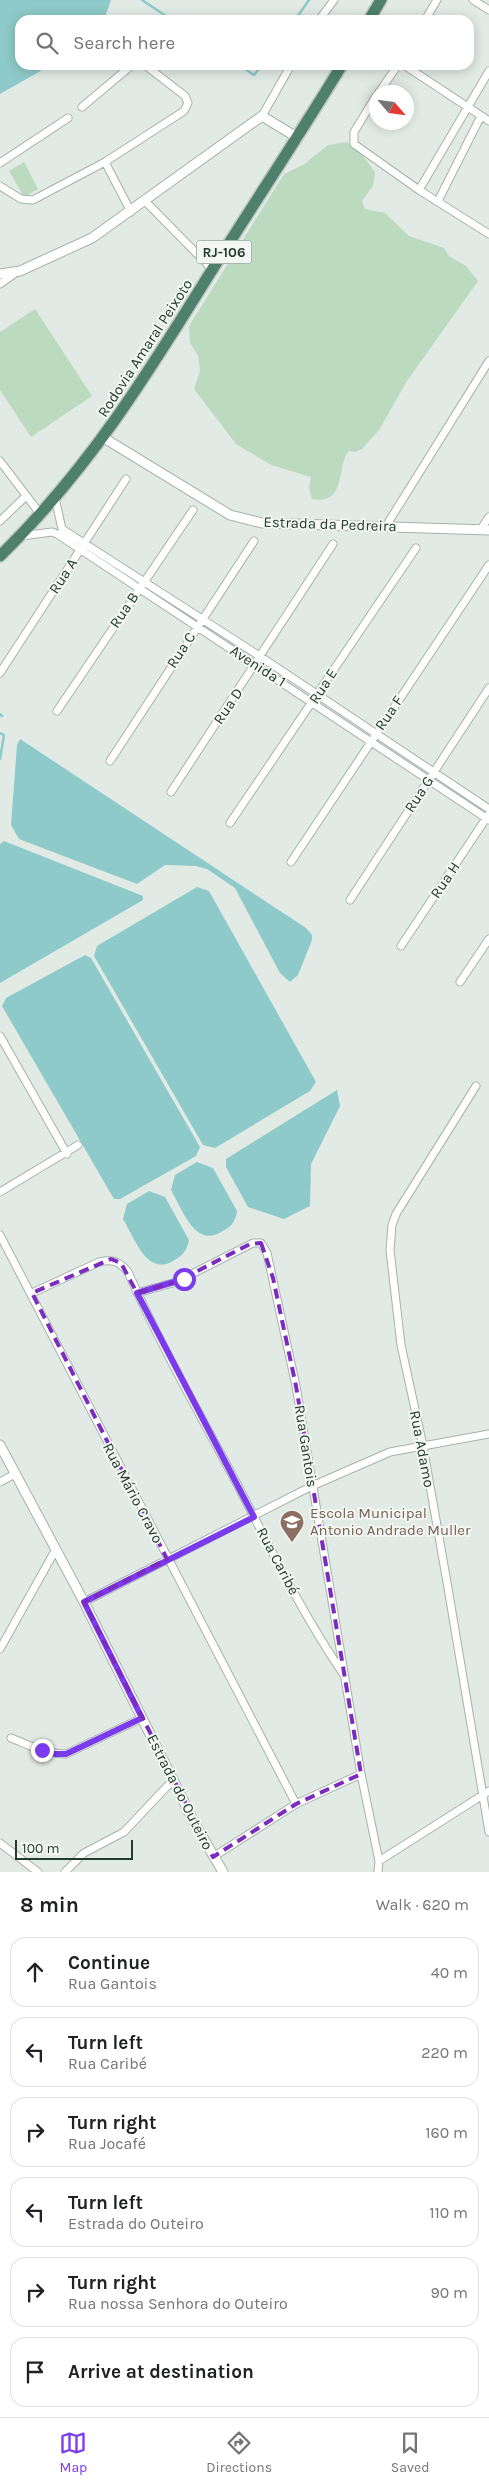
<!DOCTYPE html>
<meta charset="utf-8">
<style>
body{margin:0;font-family:Karla,sans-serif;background:#f6f6f6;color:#202124}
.compass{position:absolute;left:369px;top:85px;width:45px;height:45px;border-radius:50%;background:#fff;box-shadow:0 2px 12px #0003;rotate:118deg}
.scale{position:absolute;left:15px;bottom:12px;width:118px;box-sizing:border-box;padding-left:5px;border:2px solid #233a30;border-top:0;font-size:14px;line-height:18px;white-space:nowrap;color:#233a30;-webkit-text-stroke:4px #f2f7f3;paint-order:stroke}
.stop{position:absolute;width:15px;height:15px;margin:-11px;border:4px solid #7c3aed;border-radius:50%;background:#fff}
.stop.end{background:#7c3aed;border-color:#fff;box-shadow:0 1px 5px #0008}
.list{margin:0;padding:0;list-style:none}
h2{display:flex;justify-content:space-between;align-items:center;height:65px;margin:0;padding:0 20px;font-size:21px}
h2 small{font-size:16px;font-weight:400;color:#757577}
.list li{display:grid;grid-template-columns:32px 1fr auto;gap:15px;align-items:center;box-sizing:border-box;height:70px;margin:0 10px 10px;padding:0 10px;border:1px solid #e0e0e0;border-radius:15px}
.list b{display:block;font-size:19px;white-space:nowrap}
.list p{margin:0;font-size:16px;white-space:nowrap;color:#757577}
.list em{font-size:16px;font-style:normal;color:#757577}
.icon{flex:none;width:28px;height:28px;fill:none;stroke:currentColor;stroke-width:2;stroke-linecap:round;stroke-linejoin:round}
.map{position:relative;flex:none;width:489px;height:1872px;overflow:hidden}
.search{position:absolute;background:#fff;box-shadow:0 2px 12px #0003;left:15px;right:15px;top:15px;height:55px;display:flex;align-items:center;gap:12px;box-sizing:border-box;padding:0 18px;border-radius:15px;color:#757577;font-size:19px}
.sheet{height:545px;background:#fff}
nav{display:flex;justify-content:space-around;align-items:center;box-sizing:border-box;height:70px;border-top:1px solid #e0e0e0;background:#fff;font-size:14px;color:#757577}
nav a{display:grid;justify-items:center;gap:2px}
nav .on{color:#7c3aed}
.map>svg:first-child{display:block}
.green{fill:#bcdabf}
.water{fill:#8ecac9}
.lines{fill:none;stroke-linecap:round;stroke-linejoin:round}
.stream{stroke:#8ecac9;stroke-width:2.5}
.minor-casing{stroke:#a5b2ab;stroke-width:9}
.tertiary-casing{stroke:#a5b2ab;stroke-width:11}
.trunk-casing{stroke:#c1c8c5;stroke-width:14}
.minor{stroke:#fff;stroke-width:7}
.tertiary{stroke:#fff;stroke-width:9}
.trunk{stroke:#4e806b;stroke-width:11}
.route{stroke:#7c3aed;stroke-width:6}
.marked{fill:none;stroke:#7b2cbf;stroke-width:4;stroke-dasharray:10 6;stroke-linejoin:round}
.labels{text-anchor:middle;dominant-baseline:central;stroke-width:4;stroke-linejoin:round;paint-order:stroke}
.shield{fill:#f2f7f3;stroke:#61736a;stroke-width:1}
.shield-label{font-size:14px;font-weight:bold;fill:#233a30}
.street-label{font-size:15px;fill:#233a30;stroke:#f2f7f3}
.education-label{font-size:15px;fill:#785e54;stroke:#f2f7f3;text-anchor:start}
</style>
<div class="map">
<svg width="489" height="1872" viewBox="0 0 489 1872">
<rect width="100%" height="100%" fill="#e2eae5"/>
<!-- green -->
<path class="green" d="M347,142L363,156L375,172L373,186L362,201L365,209L385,213L409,236L444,248L449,256L466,266L478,281L407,381L379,430L362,449L355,452L349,451C336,463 348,506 312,499L309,488L311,477L271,465L236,444L194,389L200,371L198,356L190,343L189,326L284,174L303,165L328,145Z
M24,162L38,189L24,197L9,171Z
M35,309L92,396L31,437L0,390V332Z"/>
<!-- water -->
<path class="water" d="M0,0H111L104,20H20V65H51L0,94Z
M20,739L306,928L312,935V940L298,975L290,982L280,973L235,888L207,869L196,866L165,865L137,884L19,839L11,825L17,745Z
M4,841L143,896V900L0,983V844Z
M197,887L209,891L316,1082L310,1091L215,1148L203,1145L94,956L97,946Z
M85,955L91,958L200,1147L196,1156L120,1199H114L2,1006L6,998Z
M337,1090L340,1106L311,1164L310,1206L284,1219L248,1207L226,1167V1159Z
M197,1162L213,1168L237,1211C235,1223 231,1227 221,1232C195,1248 182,1209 171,1190L175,1175Z
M149,1191L165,1197L189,1240C187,1251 182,1256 173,1261C147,1277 134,1237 123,1219L127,1204Z"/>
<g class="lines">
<!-- stream -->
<path class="stream" d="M142,0L172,20
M295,20L309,0
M239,65L254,75L262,65
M0,714L2,716
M0,733L4,735L0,759"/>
<defs>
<path id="minor" d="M473,0L489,10
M319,20L334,0
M425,20L437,0
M404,65L489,121
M379,92L398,65
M376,96L354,132V144L419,190L489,234
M82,107L132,65
M262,116L291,65
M105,162L131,212
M0,163L68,118
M0,186L21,199L33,200L105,162L184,111L188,103L185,96L145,65
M419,190L489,71
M145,201L213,270
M438,201L481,116
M0,284L17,272
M0,461L41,515
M55,498L62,529L261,657L489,809
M0,521L25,497
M386,526L489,361
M481,529L489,517
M21,536L52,532L57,534L489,820
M0,673L126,479
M57,711L193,510
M110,761L254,541
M171,792L333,544
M230,823L416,548
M291,862L489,565
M350,900L489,688
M401,946L489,814
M460,982L489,939
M0,1036L67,1154
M476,1086L396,1214L392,1225L390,1250L401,1345L423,1446L448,1588L489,1832
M0,1192L78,1145
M0,1235L296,1804
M32,1293L99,1262C113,1259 119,1261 128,1272C160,1344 199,1413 236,1482C270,1547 302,1614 344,1675
M137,1293L176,1282L253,1243H261L267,1253L296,1386L361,1774L379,1861L378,1872
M0,1482L15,1474
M84,1602L312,1486L390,1452L489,1434
M0,1649L56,1549
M11,1738C29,1745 46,1754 66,1754L142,1718
M0,1843L38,1872
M213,1857L296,1804L361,1774
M379,1861L489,1791
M65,1872L84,1853L124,1832L173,1780"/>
<path id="tertiary" d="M0,274L20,271L92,238L262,116L298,138
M104,438L230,515L262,523L489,530
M0,1445L84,1602L195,1824L223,1872"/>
<path id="trunk" d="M369,20L381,0
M0,556C89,469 147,375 212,270C255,202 300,134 342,65"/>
</defs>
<!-- minor casing -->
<use href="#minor" class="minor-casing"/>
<!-- tertiary casing -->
<use href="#tertiary" class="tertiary-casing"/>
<!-- trunk casing -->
<use href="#trunk" class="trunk-casing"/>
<!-- minor -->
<use href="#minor" class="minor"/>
<!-- tertiary -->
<use href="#tertiary" class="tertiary"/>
<!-- trunk -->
<use href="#trunk" class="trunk"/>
</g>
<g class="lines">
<!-- route -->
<path class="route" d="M42,1750L55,1754H66L142,1718L84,1602L254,1517L137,1293L184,1279"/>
</g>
<!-- marked area -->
<path class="marked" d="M261,1243L273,1278L296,1386L361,1774L296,1804L213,1857L84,1602L167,1559L32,1293L111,1259L121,1263L137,1293L176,1282L250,1244Z"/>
<!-- icons -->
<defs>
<symbol id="school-pin" viewBox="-11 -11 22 30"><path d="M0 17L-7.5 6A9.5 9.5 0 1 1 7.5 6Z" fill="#8d6e63" stroke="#f2f7f3"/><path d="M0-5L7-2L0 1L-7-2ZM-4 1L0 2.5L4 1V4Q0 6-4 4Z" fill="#fff"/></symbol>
</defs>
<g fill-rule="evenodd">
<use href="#school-pin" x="278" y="1508" width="28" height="38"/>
</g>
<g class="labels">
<!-- shield labels -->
<rect class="shield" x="196.5" y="240.5" width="55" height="23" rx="4"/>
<g class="shield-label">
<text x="224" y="252">RJ-106</text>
</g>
<!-- street labels -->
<g class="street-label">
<text transform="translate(145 348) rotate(-57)">Rodovia Amaral Peixoto</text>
<text transform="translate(330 524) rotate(2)">Estrada da Pedreira</text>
<text transform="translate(63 576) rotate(-57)">Rua A</text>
<text transform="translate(124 610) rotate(-56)">Rua B</text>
<text transform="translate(181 650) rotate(-57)">Rua C</text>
<text transform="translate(258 666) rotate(33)">Avenida 1</text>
<text transform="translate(323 686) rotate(-57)">Rua E</text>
<text transform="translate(228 706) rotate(-56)">Rua D</text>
<text transform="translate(389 713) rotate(-56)">Rua F</text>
<text transform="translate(419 794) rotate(-57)">Rua G</text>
<text transform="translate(445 880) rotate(-56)">Rua H</text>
<text transform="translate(306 1446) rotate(81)">Rua Gantois</text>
<text transform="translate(422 1449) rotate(79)">Rua Adamo</text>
<text transform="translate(133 1493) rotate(62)">Rua Mário Cravo</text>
<text transform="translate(278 1561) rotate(62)">Rua Caribé</text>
<text transform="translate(180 1792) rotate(63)">Estrada do Outeiro</text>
</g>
<!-- education labels -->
<g class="education-label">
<text x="310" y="1513">Escola Municipal<tspan x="310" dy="17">Antonio Andrade Muller</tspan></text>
</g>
</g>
</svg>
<svg class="compass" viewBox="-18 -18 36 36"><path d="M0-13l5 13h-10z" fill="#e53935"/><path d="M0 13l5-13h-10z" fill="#757577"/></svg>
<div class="scale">100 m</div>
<div class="stop" style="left:184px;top:1279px"></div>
<div class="stop end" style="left:42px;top:1750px"></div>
<div class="search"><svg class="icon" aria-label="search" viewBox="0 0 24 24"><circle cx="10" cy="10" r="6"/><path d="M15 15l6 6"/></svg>Search here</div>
</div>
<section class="sheet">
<h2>8 min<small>Walk · 620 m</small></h2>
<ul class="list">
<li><svg class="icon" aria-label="ahead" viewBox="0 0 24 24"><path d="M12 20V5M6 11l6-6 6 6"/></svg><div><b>Continue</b><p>Rua Gantois</p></div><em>40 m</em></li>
<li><svg class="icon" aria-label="left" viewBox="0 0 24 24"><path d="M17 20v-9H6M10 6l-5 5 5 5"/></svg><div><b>Turn left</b><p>Rua Caribé</p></div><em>220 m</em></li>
<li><svg class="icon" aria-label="right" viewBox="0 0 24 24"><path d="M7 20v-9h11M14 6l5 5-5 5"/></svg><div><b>Turn right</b><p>Rua Jocafé</p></div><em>160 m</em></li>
<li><svg class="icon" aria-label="left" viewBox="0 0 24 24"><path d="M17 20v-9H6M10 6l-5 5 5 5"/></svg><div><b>Turn left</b><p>Estrada do Outeiro</p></div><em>110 m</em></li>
<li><svg class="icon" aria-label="right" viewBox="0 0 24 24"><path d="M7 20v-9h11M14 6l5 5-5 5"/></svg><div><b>Turn right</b><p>Rua nossa Senhora do Outeiro</p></div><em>90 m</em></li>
<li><svg class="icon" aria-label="arrive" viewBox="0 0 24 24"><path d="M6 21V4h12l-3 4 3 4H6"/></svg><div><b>Arrive at destination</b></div></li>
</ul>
</section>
<nav>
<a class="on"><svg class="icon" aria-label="map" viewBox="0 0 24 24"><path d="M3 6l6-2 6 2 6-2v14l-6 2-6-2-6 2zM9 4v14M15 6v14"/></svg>Map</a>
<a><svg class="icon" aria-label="directions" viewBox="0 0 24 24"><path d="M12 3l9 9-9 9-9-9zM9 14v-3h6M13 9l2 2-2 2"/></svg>Directions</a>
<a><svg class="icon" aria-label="saved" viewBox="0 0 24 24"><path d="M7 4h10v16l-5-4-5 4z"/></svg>Saved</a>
</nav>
